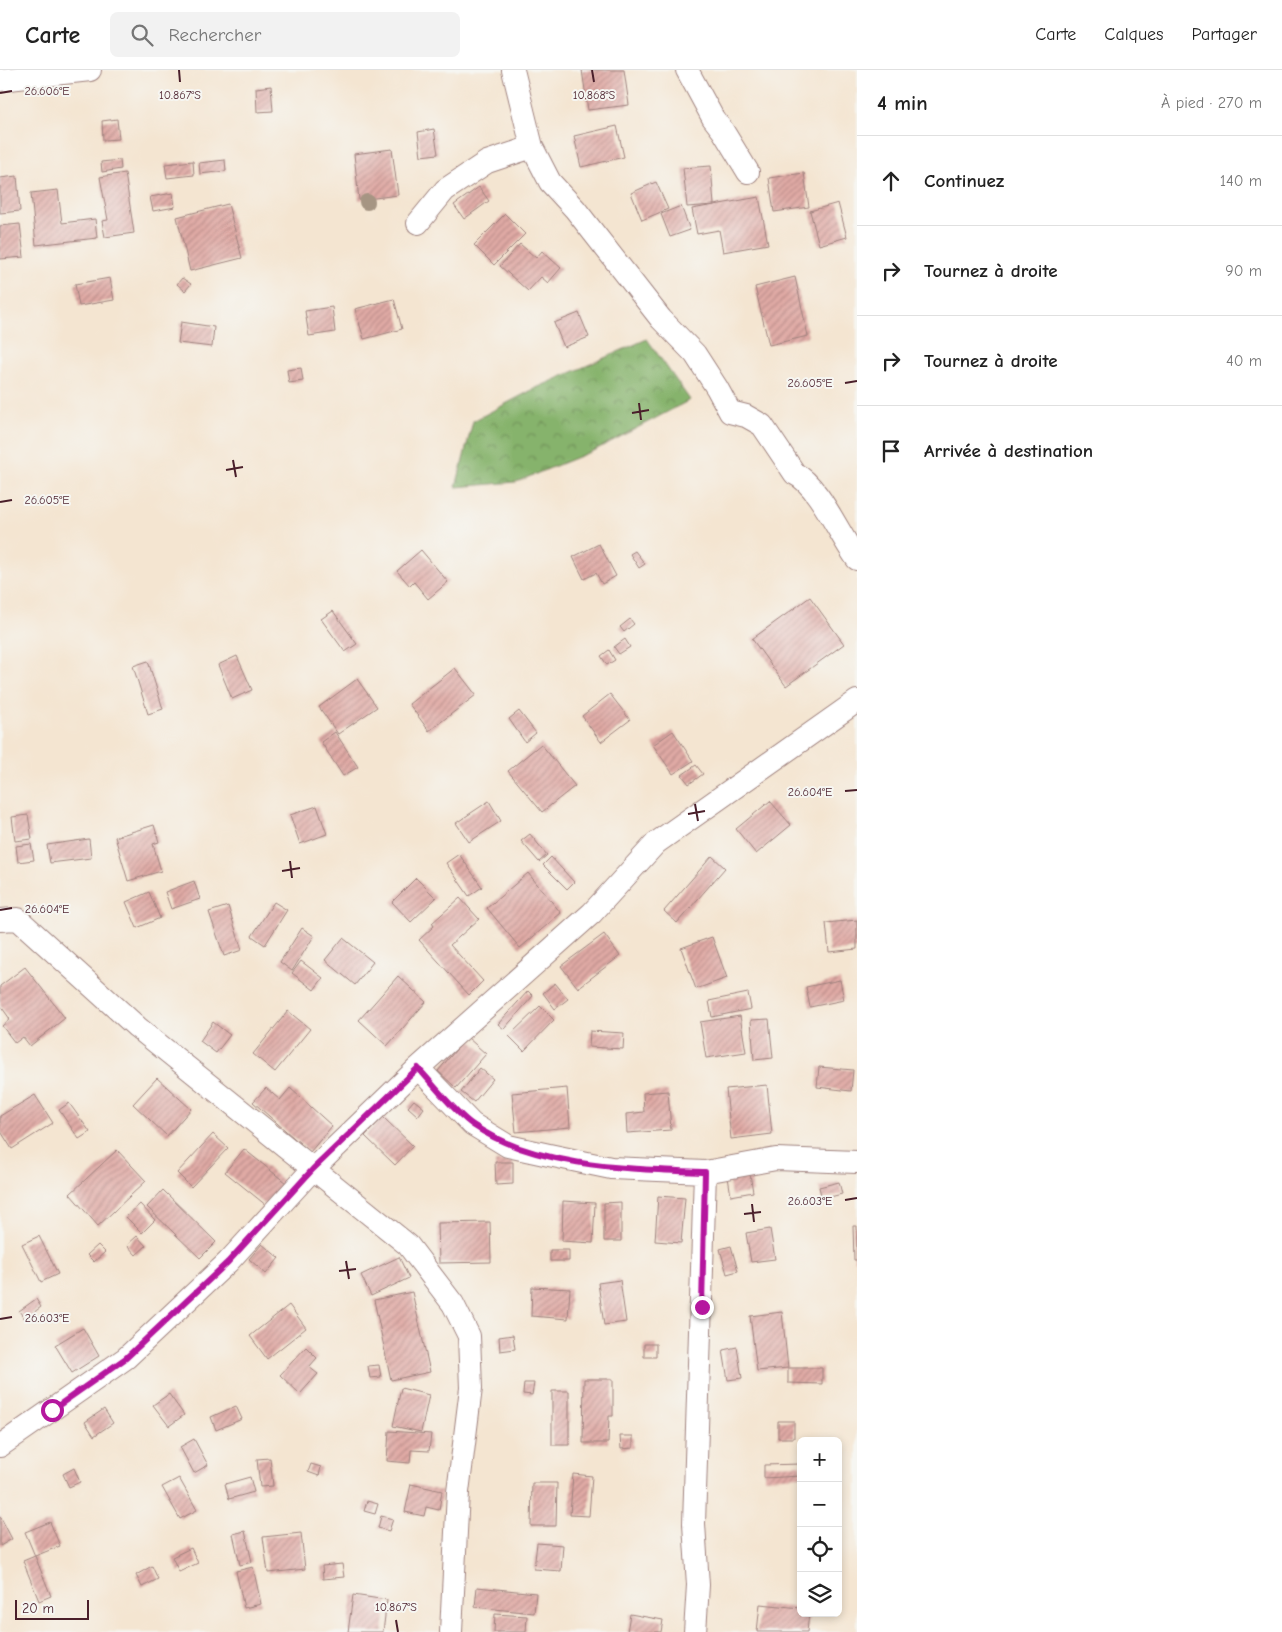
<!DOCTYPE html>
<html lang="fr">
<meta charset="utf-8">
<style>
body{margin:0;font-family:"Comic Neue",sans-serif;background:#f2f2f2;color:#222}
.controls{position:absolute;right:15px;bottom:15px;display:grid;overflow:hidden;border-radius:8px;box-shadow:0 2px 8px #0003}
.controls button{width:45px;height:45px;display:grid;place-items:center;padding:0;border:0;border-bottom:1px solid #e0e0e0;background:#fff;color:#222;font:25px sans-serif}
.scale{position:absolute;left:15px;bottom:12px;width:74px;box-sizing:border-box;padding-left:5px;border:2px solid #4a1f2b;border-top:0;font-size:14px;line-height:18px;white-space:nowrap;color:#4a1f2b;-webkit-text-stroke:4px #f6f6f2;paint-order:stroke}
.stop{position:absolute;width:15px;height:15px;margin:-11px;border:4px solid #b5179e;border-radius:50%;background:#fff}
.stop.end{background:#b5179e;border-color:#fff;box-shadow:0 1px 5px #0008}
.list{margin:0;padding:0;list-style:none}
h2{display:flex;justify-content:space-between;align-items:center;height:65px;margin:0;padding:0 20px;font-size:21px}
h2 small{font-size:16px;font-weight:400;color:#767676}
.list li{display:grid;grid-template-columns:32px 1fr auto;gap:15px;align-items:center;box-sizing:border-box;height:90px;padding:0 20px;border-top:1px solid #e0e0e0}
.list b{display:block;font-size:19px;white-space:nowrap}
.list em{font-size:16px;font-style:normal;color:#767676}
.icon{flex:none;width:28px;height:28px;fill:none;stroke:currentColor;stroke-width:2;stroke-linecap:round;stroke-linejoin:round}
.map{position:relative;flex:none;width:857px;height:1562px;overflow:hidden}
header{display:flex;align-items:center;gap:30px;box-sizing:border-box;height:70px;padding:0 25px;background:#fff;border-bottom:1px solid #e0e0e0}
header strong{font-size:24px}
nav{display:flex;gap:28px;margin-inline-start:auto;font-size:18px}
.search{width:350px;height:45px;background:#f2f2f2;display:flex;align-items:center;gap:12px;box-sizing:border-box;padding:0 18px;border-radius:8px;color:#767676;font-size:19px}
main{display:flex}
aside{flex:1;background:#fff}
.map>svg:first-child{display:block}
.forest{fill:url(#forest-crowns);stroke:#68694c}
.building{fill:url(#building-hatch)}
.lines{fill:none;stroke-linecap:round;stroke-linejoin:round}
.street-casing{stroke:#9f827e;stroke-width:24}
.street{stroke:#fff;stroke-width:22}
.tree{fill:#a69583}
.route{stroke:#b5179e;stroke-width:6}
.ticks{fill:none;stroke:#4a1f2b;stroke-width:2}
.ticks-label{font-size:12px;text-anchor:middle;fill:#4a1f2b;stroke:#f6f6f2;stroke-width:4;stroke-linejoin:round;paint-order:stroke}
</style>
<header>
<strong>Carte</strong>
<div class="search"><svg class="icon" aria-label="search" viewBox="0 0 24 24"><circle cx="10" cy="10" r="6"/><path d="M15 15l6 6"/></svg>Rechercher</div>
<nav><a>Carte</a><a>Calques</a><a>Partager</a></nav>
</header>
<main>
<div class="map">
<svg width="857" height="1562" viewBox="0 0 857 1562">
<defs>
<pattern id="forest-crowns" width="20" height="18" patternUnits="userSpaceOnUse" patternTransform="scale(1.25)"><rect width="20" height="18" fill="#86b36c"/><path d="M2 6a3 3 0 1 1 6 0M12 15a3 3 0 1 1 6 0" fill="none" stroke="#709159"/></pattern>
<pattern id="building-hatch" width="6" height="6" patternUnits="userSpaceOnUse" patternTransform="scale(1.25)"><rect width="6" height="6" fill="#e0aaa5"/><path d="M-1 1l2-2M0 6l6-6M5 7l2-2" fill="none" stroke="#b88a87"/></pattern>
</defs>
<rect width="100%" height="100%" fill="#f6f6f2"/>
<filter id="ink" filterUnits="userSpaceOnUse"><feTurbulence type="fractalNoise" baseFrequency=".02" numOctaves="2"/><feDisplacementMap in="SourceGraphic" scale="10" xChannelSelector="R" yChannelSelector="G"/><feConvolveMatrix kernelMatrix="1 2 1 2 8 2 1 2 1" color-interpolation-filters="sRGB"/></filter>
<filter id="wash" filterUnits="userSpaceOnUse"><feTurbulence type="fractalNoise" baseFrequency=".0096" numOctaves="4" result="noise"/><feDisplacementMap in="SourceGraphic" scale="20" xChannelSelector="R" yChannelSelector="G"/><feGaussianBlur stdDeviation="1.12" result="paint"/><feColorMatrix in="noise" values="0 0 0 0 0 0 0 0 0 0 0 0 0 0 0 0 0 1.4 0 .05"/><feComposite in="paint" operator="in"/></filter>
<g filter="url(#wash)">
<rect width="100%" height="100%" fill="#f4e5d1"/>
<!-- forest -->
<path class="forest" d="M647,269L690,330L595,380L516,412L456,417L473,351L534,319Z"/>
<g id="blocks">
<!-- building -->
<path class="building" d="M582,0H624L629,35L588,40Z
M271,16L273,41L257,42L256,18Z
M117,49L119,69L103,70L102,51Z
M617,56L624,87L581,97L574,66Z
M434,59L438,84L421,86L418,62Z
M392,79L398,125L359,130L354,84Z
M120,90L121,99L102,102L101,92Z
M225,90L226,101L200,104L199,93Z
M193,91L194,105L167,108L165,94Z
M711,96L714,135L687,137L683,98Z
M125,103L134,163L105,167L102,151L108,150L100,107Z
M804,103L809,137L774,142L769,108Z
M17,106L20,141L0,143V108Z
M656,112L668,139L642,150L631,123Z
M479,117L489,131L464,149L454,135Z
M58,120L62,153L95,149L97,168L36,175L31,123Z
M173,123L175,137L153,141L150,127Z
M759,127L768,174L723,182L719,160L697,164L692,139Z
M838,133L847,167L819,175L810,141Z
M228,134L242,188L190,201L177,147Z
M681,136L690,160L670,167L661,144Z
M505,144L525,164L494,195L474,175Z
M20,154L24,187L0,189V156Z
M520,174L536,188L542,181L561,198L548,213L541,207L528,221L500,196Z
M795,207L808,266L769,275L755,217Z
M110,208L114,230L79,236L75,214Z
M182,208L191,214L185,221L177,214Z
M394,229L402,259L364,269L355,239Z
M332,237L335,262L309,266L305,241Z
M579,243L589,267L564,277L554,253Z
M181,252L214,257L212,277L178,273Z
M301,298L303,311L289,313L287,300Z
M599,474L616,506L602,514L596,503L584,509L573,487Z
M421,480L448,512L428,529L414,512L410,516L397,501Z
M635,481L645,494L639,498L630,484Z
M810,527L844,574L786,616L752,569Z
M333,541L357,574L345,582L321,549Z
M630,549L634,554L624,562L620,557Z
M625,569L630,577L619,584L614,577Z
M609,580L615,590L607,595L601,586Z
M237,586L252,620L232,629L218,595Z
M148,591L163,639L148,644L133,596Z
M455,598L476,625L429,661L409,634Z
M357,609L377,637L338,664L319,637Z
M610,624L630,650L601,672L582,646Z
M519,641L536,663L525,672L509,649Z
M673,661L693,691L673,704L653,675Z
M335,662L358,697L343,706L321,672Z
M541,674L575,716L542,742L508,701Z
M696,695L703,704L689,714L682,705Z
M489,731L501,751L469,772L456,753Z
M770,731L791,755L756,784L736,759Z
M317,736L327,764L300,774L290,745Z
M28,745L32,769L15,771L12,747Z
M154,755L159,772L153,774L161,801L128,811L115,767Z
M530,764L547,785L539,792L521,771Z
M89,769L91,788L50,793L47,775Z
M31,774L34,790L18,792L16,776Z
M459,784L482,817L469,826L446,793Z
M712,786L725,798L677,853L664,841Z
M551,787L574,812L567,819L543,795Z
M528,803L561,843L520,878L487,838Z
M416,808L436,828L411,852L392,832Z
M194,811L200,829L171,839L165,822Z
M149,822L160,848L137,858L126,832Z
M460,828L479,849L450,875L483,911L469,925L419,870L434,856L432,853Z
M274,832L287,840L265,875L252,866Z
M228,836L242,880L224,886L209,842Z
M857,850V879L829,882L826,853Z
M302,858L314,866L292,901L280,892Z
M604,864L620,886L578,918L561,896Z
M712,867L727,908L696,919L681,878Z
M343,868L373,892L355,915L325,890Z
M301,891L323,908L314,920L292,903Z
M25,897L65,948L30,976L23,967L15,973L2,956L10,949L0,935V916Z
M398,906L426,932L387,976L359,950Z
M840,910L844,930L810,937L806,917Z
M555,913L568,929L555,939L543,923Z
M528,921L533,926L504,959L498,954Z
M748,923L751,939L712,947L709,931Z
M540,936L554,950L524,981L509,966Z
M288,941L310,959L275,1002L253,984Z
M740,946L746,982L706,988L700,952Z
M769,949L773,988L754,990L751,950Z
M213,952L230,965L216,983L200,971Z
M590,961L624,963L623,979L589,977Z
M467,967L486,984L456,1018L438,1001Z
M819,997L853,1000L851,1021L817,1017Z
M480,998L493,1009L474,1032L461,1022Z
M157,1008L191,1039L167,1066L133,1034Z
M767,1015L772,1064L731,1069L726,1019Z
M266,1018L280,1030L290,1018L332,1056L310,1082L253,1032Z
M567,1018L570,1057L516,1062L512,1023Z
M668,1021L671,1060L627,1063L626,1044L644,1042L643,1023Z
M35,1025L53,1053L12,1079L0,1060V1046Z
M414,1030L424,1038L418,1046L408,1037Z
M69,1033L90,1062L79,1069L59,1040Z
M383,1047L413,1076L395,1095L365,1066Z
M213,1064L228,1078L191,1117L177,1103Z
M244,1079L286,1113L267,1136L225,1102Z
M117,1080L146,1111L98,1156L70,1124Z
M495,1092H513V1114L496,1115Z
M750,1104L753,1122L731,1126L728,1107Z
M839,1112L842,1124L822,1129L819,1117Z
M163,1120L216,1172L200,1188L147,1137Z
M658,1126L685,1128L681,1173L655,1171Z
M563,1131L595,1133L593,1173L562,1171Z
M621,1132V1171H604V1133Z
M140,1134L155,1150L142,1163L126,1147Z
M490,1152L491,1192L439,1193L438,1153Z
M853,1156H857V1190H854Z
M770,1159L775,1189L751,1192L746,1163Z
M39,1166L58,1204L41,1212L22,1174Z
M137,1166L146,1176L136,1185L127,1175Z
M262,1174L279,1188L266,1204L249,1189Z
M98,1175L105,1182L94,1192L87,1185Z
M731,1176L738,1201L727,1204L720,1179Z
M550,1180H569V1191H550Z
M399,1187L409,1208L371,1226L361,1205Z
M620,1210L626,1252L604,1255L598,1213Z
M532,1217L570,1219L568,1249L531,1246Z
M412,1222L430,1302L391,1310L374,1230Z
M36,1229L41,1237L25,1249L19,1241Z
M289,1235L306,1258L267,1289L250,1266Z
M782,1242L788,1298L757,1301L750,1246Z
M83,1258L99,1286L72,1303L55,1275Z
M513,1265L515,1279L500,1281L499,1267Z
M644,1274H656V1287H644Z
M306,1277L317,1288L309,1297L318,1304L300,1324L280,1305Z
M737,1277L742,1308L728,1310L723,1280Z
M379,1295L381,1307L370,1308L368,1296Z
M788,1298H822V1314L788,1313Z
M584,1309H613V1346H609L608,1373H583Z
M524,1313H534L532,1325L523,1324Z
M401,1318L429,1325L421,1362L393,1356Z
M552,1321H569V1375H552Z
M169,1324L184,1345L169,1356L153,1335Z
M236,1336L242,1349L216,1360L211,1347Z
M104,1339L113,1353L94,1366L85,1352Z
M778,1351H794V1368H778Z
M389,1361L431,1364L429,1381L411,1380L410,1393L387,1391Z
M620,1366H633V1378L621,1379Z
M194,1369L208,1395L194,1403L180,1377Z
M270,1388L273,1416L260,1417L257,1389Z
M311,1394L321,1397L319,1406L308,1402Z
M800,1394L801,1406L764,1408V1395Z
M74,1398L80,1412L69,1417L63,1404Z
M573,1404L592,1406L589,1446L570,1445Z
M250,1407L254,1422L229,1429L225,1414Z
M179,1408L197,1440L180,1449L162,1417Z
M532,1413H557L556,1456H531Z
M411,1414L442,1421L439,1440L426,1437L424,1446L405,1442Z
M367,1431L378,1434L375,1444L364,1441Z
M0,1446L12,1469L0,1476Z
M381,1446L393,1449L389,1461L378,1458Z
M50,1452L60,1476L35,1486L25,1462Z
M245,1461L252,1492L240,1495L233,1464Z
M301,1463L305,1499L268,1503L263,1467Z
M537,1473L563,1475L561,1501L534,1499Z
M191,1478L198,1493L179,1502L172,1487Z
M35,1486L51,1526L39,1531L23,1491Z
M342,1494L344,1507L323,1509L322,1496Z
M152,1496L158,1509L142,1517L136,1505Z
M253,1497L261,1534L244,1538L236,1501Z
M477,1517L536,1523L534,1543L475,1537Z
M353,1525L387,1530L383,1562H348Z
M760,1534L801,1538V1543H809L807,1562H757Z
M495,1544L527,1546L526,1562H494Z
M630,1544L663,1550L661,1562H627Z"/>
</g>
</g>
<g filter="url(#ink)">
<use href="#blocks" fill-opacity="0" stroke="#9f827e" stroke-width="1"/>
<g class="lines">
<defs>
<path id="street" d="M513,0L532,77L550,112L575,139L661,249L695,284L717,318L730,342L746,346L762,355L795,404C818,414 841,468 857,489
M687,0L713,48L723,61L748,102
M0,10L90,0
M418,153L445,120L487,92L532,77
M0,850L18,849L137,957L408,1175L453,1234L469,1266L471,1318L458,1422L451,1562
M418,998L472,1054L508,1076L549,1085L611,1098L705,1102L776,1089L857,1092
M0,1376L126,1288L228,1192L313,1099L418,998L592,843L656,773L857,631
M695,1562L698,1515L694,1454L705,1102"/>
</defs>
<!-- street casing -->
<use href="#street" class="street-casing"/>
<!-- street -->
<use href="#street" class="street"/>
</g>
<!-- trees -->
<circle class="tree" cx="367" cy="132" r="8"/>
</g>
<g class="lines" filter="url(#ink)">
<!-- route -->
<path class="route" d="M52,1340L126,1288L228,1192L313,1099L418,998C434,1015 455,1043 473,1055C536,1098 631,1099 705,1102L702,1237"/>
</g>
<!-- ticks -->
<path class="ticks" d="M179,0L180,12M592,0L594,12M0,23L12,21M845,313L857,311M639,333L641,350M632,343L649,340M233,390L236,407M226,400L243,397M0,432L12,430M845,721L857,720M695,734L698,751M688,744L705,741M290,791L292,808M282,801L300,798M0,840L12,838M845,1130L857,1128M752,1134L754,1152M744,1144L761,1142M346,1191L349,1209M339,1201L356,1199M0,1249L12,1247M396,1550L398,1562"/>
<g class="ticks-label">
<text x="47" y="25">26.606°E</text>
<text x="180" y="29">10.867°S</text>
<text x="594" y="29">10.868°S</text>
<text x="810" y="317">26.605°E</text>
<text x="47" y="434">26.605°E</text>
<text x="810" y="726">26.604°E</text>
<text x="47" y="843">26.604°E</text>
<text x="810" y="1135">26.603°E</text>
<text x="47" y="1252">26.603°E</text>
<text x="396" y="1541">10.867°S</text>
</g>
</svg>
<div class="controls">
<button>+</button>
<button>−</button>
<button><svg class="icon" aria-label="locate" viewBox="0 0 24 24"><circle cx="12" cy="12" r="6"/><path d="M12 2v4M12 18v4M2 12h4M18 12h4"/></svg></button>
<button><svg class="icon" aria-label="layers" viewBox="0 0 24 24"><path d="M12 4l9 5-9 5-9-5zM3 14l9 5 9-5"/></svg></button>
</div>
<div class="scale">20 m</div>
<div class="stop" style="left:52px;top:1340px"></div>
<div class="stop end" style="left:702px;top:1237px"></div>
</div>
<aside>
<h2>4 min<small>À pied · 270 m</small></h2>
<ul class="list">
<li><svg class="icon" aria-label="ahead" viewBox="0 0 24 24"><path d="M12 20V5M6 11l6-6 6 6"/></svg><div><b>Continuez</b></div><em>140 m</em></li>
<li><svg class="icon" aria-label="right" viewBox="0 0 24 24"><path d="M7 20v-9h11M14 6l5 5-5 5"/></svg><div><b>Tournez à droite</b></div><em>90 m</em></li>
<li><svg class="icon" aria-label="right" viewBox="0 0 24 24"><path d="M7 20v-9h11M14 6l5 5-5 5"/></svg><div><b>Tournez à droite</b></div><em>40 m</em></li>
<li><svg class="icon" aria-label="arrive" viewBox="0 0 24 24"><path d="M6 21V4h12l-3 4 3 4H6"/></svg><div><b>Arrivée à destination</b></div></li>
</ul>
</aside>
</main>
